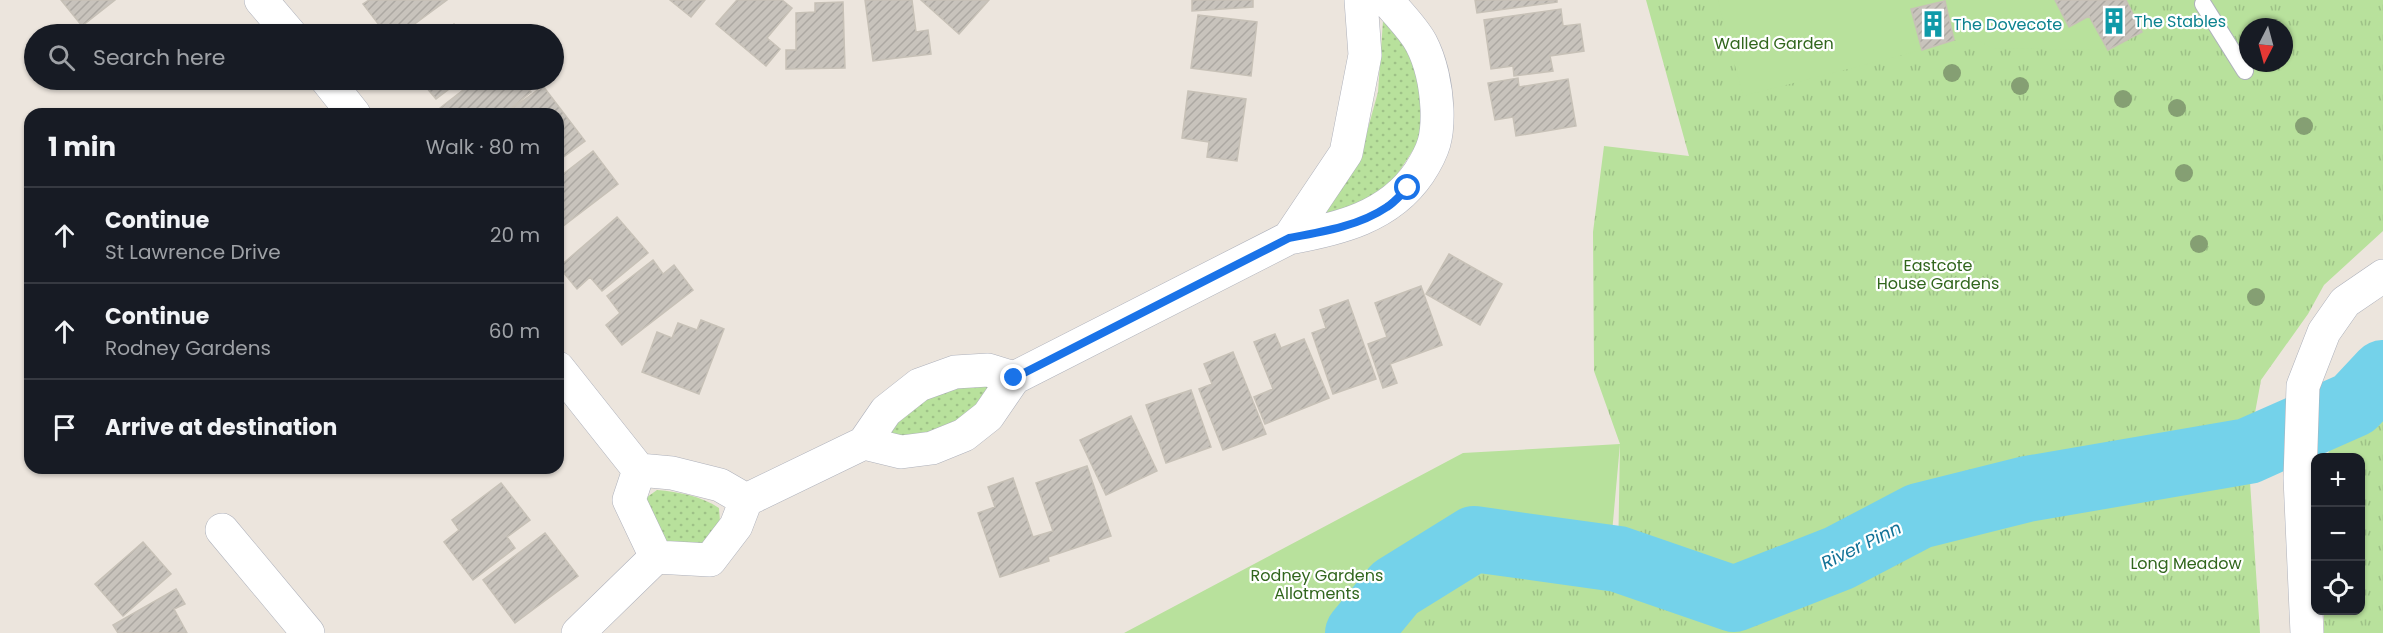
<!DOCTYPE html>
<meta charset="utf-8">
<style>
body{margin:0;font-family:Poppins,sans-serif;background:#242831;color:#f1f3f6}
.controls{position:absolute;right:18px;bottom:18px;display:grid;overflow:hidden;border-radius:12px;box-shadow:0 2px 4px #0004}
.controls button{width:54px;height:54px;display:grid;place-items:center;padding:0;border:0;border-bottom:2px solid #363941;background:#171b24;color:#f1f3f6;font:30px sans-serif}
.compass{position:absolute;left:2239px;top:18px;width:54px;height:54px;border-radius:50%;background:#171b24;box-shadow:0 2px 4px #0004;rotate:186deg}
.stop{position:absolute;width:18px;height:18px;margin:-14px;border:4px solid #1a73e8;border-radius:50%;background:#fff}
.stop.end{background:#1a73e8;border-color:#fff;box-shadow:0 2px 6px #0008}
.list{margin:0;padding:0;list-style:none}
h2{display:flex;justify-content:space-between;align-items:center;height:78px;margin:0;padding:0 24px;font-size:26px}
h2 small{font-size:20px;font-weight:400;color:#9ea1a6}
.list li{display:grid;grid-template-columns:39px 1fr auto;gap:18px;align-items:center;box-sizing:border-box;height:96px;padding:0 24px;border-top:2px solid #363941}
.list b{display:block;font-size:22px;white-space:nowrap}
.list p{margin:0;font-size:20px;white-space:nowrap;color:#9ea1a6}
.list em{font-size:20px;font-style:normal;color:#9ea1a6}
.icon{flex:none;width:33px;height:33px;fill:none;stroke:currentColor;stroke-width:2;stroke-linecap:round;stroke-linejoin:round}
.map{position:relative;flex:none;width:2383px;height:633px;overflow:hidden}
.search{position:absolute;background:#171b24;box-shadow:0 2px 4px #0004;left:24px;top:24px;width:540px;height:66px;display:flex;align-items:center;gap:15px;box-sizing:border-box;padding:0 21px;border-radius:33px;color:#9ea1a6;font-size:22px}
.panel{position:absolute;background:#171b24;box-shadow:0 2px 4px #0004;left:24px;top:108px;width:540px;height:366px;border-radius:18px}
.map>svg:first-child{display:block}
.grass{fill:url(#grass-dots)}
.park{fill:url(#park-tufts);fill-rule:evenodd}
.garden{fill:#b8e19c}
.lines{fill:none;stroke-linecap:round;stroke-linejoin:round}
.river{stroke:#74d2ea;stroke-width:66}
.building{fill:url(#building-hatch);stroke:#c7c1b7;stroke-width:1.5}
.service-casing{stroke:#aeb1bb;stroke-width:18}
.minor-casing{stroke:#aeb1bb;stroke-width:34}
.secondary-casing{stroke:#aeb1bb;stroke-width:34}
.service{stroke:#fff;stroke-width:16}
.minor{stroke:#fff;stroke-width:33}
.secondary{stroke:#fff;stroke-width:33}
.tree{fill:#859f73}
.route{stroke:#1a73e8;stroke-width:8}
.labels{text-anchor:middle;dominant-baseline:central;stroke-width:4.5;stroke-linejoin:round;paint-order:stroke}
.culture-label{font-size:16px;fill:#0d838f;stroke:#fff;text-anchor:start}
.park-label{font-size:16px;fill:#31661d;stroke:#fff}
.water-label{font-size:18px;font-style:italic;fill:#127297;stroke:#fff}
</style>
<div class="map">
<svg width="2383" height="633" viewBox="0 0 2383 633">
<defs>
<pattern id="grass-dots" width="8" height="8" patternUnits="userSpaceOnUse" patternTransform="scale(1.5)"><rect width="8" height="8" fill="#b8e19c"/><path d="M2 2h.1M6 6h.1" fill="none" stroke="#9ec187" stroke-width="1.8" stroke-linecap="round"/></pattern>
<pattern id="park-tufts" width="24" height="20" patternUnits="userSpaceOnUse" patternTransform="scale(1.5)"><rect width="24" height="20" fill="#b8e19c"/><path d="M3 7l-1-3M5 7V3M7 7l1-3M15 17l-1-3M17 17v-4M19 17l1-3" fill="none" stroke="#9ec187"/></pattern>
<pattern id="building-hatch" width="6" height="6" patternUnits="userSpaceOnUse" patternTransform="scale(1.5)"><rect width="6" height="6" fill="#c8c3bc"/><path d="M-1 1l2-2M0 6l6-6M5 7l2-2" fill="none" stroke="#aca8a2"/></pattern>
</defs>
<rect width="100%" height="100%" fill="#ece5dd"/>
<!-- grass -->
<path class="grass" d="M1383,21L1405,44L1420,79L1428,127L1391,184L1356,210L1321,218L1359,161L1378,92Z
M974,379L997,384L983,408L906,443L880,438L891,415Z
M657,490C679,492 701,496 719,508L720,522L702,545L660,542L643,500Z"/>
<!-- park -->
<path class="park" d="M1646,0H2383V231L2324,285L2308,314L2261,380L2248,451L2260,633H1331L1474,539L1726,597L1618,559L1620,444L1594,371L1593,232L1604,146L1689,156ZM2248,27H2284V63H2248Z
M2383,346V633H2324V611L2360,610V458L2327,457L2344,404Z"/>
<!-- garden -->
<path class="garden" d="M1718,0H2055L2069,26L2089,16L2108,50L1992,48L1977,40H1954L1945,1L1911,9L1922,50L1743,96Z
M1620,444L1611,544L1451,528L1333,633H1124L1463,453Z"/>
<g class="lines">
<!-- river -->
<path class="river" d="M1358,633L1395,588L1474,539L1618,559L1734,599L1839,558L1919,516L2027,489L2248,451L2354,404L2383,373"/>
</g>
<!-- building -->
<path class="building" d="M61,0H115L82,26Z
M369,0H447L401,34H386L363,4Z
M670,0H705L691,17Z
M737,0H782L792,8L767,38L780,49L766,66L716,24Z
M865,0H912L916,32L928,30L931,54L873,61Z
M921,0H989L959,34Z
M1192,0H1253V7L1192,11Z
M1475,0H1557V2L1477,13Z
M2055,0H2126L2142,32L2108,50L2089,16L2069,27Z
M1945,1L1954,40L1922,50L1911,9Z
M843,2L845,68L786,69V50H796V13L815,12V3Z
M1561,9L1563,26L1580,24L1584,51L1550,56L1553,71L1514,76L1513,66L1491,69L1484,20Z
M1198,15L1257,22L1251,76L1191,68Z
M454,24L463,34H441Z
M1518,78L1519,87L1568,79L1576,126L1516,136L1513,117L1495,120L1488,83Z
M420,80H461L436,99Z
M476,80H521L531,92L504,114H445L440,108Z
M543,86L585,141L558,161V114H511L509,111Z
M1188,91L1246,99L1237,161L1207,157L1209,142L1182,138Z
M593,151L618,184L558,230V178Z
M617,217L648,253L602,291L590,277L577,289L559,267Z
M1449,254L1502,284L1480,325L1426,294Z
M653,260L663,274L674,265L693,290L622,345L606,325L620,313L607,296Z
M1421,286L1442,345L1390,364L1397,383L1383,388L1368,344L1387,337L1375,303Z
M1348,300L1376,379L1333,394L1312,333L1326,328L1320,310Z
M701,320L724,329L699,394L642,372L657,332L672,338L678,323L697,330Z
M1275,334L1281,348L1304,339L1329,398L1265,424L1254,397L1273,389L1254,342Z
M1233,352L1266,434L1223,450L1199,389L1212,384L1204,364Z
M1191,390L1211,447L1166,463L1146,405Z
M1131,416L1157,471L1106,495L1080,440Z
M1087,466L1111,536L1048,557L1049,561L1000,577L978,513L995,507L988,487L1013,478L1033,537L1053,531L1036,483Z
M501,483L530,520L507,537L515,548L473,580L444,542L459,530L452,520Z
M545,533L578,576L515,623L483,580Z
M143,542L171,574L123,616L95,584Z
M176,589L185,604L174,609L187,633H118L113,625Z"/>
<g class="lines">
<defs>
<path id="service" d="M2203,4L2245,71"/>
<path id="minor" d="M261,0L290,34
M327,80L354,114
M1289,238L1346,153L1365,55L1361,0
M558,368L639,470L672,473L720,485L746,500L864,443L886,411L919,385L955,372L988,370L1014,378
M864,443L901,452L932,448L964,435L988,416L1014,378L1289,238C1339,229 1389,217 1419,173C1434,150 1438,137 1437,109C1436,88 1431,62 1421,43C1413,28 1398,14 1387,0
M639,470L629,500L656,557L710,560L736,526L746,500
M222,530L308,633
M578,633L656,557"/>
<path id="secondary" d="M2307,633L2300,478L2303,386L2324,332L2345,302L2383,276"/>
</defs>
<!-- service casing -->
<use href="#service" class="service-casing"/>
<!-- minor casing -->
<use href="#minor" class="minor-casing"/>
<!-- secondary casing -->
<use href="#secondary" class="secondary-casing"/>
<!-- service -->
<use href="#service" class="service"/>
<!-- minor -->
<use href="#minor" class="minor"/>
<!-- secondary -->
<use href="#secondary" class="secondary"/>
</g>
<!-- trees -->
<g class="tree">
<circle cx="1952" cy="73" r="9"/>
<circle cx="2020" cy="86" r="9"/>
<circle cx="2123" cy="99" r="9"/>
<circle cx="2177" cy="108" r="9"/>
<circle cx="2304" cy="126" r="9"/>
<circle cx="2184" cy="173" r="9"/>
<circle cx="2199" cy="244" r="9"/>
<circle cx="2256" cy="297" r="9"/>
</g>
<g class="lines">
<!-- route -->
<path class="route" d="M1014,378L1289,238C1322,232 1359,226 1387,207C1395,202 1401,194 1408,188"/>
</g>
<!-- icons -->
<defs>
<symbol id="building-bare" viewBox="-9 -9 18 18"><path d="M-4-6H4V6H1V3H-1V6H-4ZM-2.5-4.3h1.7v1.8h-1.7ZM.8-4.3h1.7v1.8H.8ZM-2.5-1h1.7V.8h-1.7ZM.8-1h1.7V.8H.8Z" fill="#0f9aa8" stroke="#fff" stroke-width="2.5" paint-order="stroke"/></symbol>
</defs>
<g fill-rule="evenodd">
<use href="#building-bare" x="2095" y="2" width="38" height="38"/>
<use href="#building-bare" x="1914" y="5" width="38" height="38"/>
</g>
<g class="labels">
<!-- culture labels -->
<g class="culture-label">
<text x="2134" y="21">The Stables</text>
<text x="1953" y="24">The Dovecote</text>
</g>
<!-- park labels -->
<g class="park-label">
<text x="1774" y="43">Walled Garden</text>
<text x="1938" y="265">Eastcote<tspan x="1938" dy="18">House Gardens</tspan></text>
<text x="2186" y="563">Long Meadow</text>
<text x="1317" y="575">Rodney Gardens<tspan x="1317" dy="18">Allotments</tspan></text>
</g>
<!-- water labels -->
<g class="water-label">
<text transform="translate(1861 545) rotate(-26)">River Pinn</text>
</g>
</g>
</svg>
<div class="controls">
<button>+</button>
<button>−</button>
<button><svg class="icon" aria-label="locate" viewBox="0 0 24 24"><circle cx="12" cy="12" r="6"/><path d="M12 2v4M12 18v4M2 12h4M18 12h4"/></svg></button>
</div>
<svg class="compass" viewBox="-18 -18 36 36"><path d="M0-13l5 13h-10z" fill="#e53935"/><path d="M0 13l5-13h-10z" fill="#9ea1a6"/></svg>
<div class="stop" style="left:1408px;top:188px"></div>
<div class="stop end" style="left:1014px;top:378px"></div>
<div class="search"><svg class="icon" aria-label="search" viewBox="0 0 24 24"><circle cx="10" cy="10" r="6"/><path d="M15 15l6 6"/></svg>Search here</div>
<section class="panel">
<h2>1 min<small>Walk · 80 m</small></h2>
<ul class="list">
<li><svg class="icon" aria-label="ahead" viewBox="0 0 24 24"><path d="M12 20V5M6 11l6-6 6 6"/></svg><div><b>Continue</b><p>St Lawrence Drive</p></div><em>20 m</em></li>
<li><svg class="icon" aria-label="ahead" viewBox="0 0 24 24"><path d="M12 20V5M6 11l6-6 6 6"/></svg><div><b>Continue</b><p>Rodney Gardens</p></div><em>60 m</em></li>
<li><svg class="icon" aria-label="arrive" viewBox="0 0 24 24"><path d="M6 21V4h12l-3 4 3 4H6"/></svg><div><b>Arrive at destination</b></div></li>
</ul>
</section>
</div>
